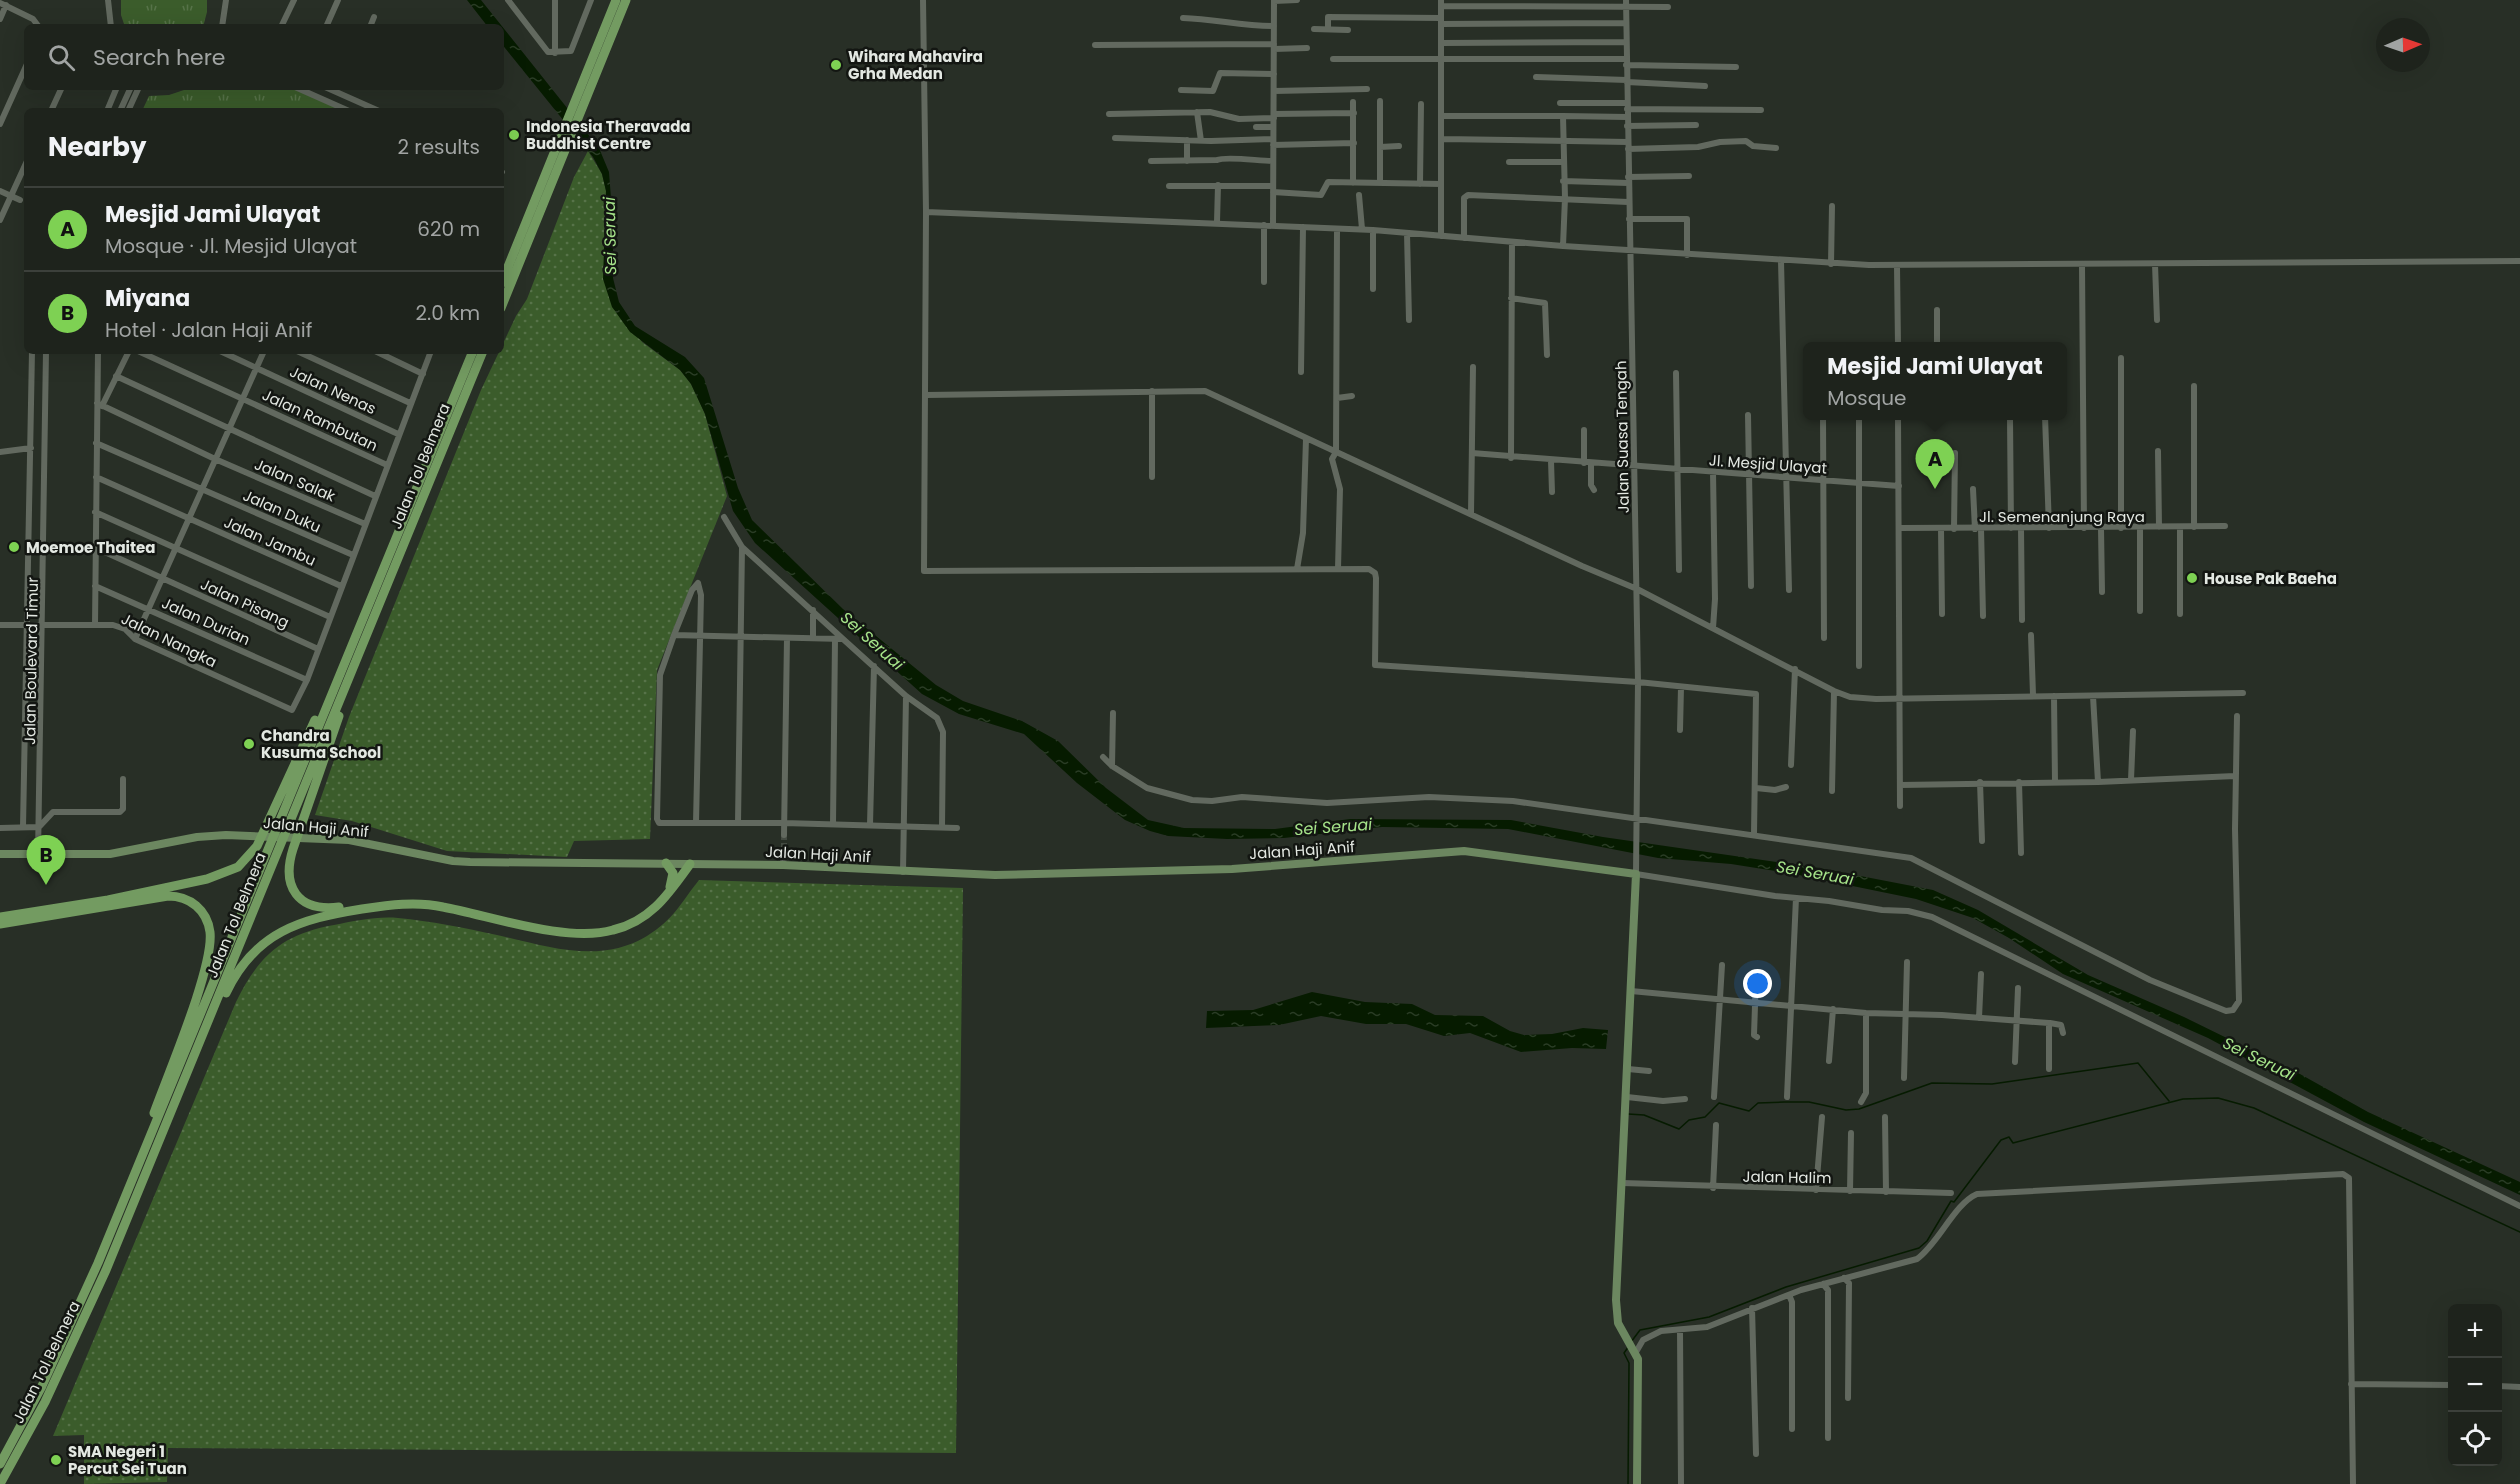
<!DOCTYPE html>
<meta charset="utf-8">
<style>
body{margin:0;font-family:Poppins,sans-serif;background:#262b25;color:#f1f3f6}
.controls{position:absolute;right:18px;bottom:18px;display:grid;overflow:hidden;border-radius:9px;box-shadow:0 6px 24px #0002}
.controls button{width:54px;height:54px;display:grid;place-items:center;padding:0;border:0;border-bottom:2px solid #3c403b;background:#1e231c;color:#f1f3f6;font:30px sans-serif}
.compass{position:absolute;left:2376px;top:18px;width:54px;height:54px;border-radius:50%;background:#1e231c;box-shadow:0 6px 24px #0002;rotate:88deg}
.you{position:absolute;left:1758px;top:984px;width:21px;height:21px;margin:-15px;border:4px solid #fff;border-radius:50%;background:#1a73e8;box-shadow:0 0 0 9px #1a73e833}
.badge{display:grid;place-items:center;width:39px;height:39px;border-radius:50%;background:#7ed153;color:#111;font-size:20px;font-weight:700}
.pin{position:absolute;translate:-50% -50px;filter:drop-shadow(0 2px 3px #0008)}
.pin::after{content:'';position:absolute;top:32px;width:21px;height:18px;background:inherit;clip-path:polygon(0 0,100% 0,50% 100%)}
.popup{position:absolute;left:1803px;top:342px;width:264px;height:78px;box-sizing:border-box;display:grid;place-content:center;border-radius:9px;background:#1e231c;filter:drop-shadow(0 2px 4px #0005);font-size:20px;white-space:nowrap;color:#a1a4a3}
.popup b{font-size:22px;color:#f1f3f6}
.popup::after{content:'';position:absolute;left:50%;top:100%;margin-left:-12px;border:12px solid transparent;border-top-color:#1e231c}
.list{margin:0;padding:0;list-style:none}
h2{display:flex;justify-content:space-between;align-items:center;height:78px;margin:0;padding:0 24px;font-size:26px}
h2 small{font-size:20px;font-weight:400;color:#a1a4a3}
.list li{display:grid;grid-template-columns:39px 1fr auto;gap:18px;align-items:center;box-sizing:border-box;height:84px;padding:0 24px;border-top:2px solid #3c403b}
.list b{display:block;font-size:22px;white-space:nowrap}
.list p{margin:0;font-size:20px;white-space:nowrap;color:#a1a4a3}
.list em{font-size:20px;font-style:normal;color:#a1a4a3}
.icon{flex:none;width:33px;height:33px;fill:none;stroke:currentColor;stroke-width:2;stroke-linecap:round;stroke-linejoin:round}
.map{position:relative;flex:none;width:2520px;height:1484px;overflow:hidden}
.search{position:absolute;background:#1e231c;box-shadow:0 6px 24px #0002;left:24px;top:24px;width:480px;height:66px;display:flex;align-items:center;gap:15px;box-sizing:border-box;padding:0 21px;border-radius:9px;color:#a1a4a3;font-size:22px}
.panel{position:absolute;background:#1e231c;box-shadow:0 6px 24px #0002;left:24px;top:108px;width:480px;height:246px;border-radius:9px}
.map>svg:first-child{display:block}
.grass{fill:url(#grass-dots)}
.park{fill:url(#park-tufts)}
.water{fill:url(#water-ripples)}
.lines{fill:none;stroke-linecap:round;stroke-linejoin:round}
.stream{stroke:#061b00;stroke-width:1.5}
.minor-tunnel{stroke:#444b42;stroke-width:6;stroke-dasharray:6 3;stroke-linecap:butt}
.minor{stroke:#62695f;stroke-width:6}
.major{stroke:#6c8760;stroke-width:8}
.highway{stroke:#739b61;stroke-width:9}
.poi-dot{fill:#7ed153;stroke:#131612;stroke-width:2}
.labels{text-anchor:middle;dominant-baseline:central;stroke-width:5;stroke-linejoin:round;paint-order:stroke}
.poi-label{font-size:15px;font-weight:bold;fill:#e3e8e2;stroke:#131612;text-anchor:start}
.street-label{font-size:15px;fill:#e3e8e2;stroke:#131612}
.water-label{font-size:16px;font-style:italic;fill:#a6e48a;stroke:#131612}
</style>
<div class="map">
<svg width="2520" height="1484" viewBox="0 0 2520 1484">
<defs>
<pattern id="grass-dots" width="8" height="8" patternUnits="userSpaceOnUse" patternTransform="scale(1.5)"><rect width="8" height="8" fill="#3b5c2b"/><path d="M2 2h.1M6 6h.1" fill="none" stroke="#577349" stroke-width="1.8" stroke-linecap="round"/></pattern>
<pattern id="park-tufts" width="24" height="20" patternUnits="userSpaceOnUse" patternTransform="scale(1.5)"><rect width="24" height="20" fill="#3b5c2b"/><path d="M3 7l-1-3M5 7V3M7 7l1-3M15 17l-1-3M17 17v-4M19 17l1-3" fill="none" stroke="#577349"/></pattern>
<pattern id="water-ripples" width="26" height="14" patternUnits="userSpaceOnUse" patternTransform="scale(1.5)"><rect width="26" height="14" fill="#061b00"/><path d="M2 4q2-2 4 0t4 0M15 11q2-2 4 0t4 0" fill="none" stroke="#2a3c25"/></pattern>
</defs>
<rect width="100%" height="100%" fill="#282f26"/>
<!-- grass -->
<path class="grass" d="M588,151L602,174L606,191L604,243L607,291L642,342L680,370L691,384L705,414L727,496L657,670L650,839L574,841L567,857L447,851L352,821L315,815L349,717L481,390L516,316L527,299L574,177Z
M699,880L963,888L956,1453L168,1448L167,1482L84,1484V1435L53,1436L236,1002C259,955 283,934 334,925C355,921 377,916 398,918C430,921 465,928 497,935C547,946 599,965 647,936C674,919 680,904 699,880Z"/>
<!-- park -->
<path class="park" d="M121,0H207V12L203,27H125L121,15Z
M193,87H292L345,111H142L149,96L169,95Z"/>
<!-- water -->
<path class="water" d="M467,0H481L599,148L609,172L613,224V278L619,302L635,326L685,357L704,378L738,488L752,520L843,609L936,685L963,701L1022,721L1058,741L1106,788L1148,820L1184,828L1275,829L1350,819L1511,820L1603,837L1819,868L1933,890L1978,910L2088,975L2184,1017L2300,1074L2368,1112L2520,1182V1195L2364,1122L2208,1038L2063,974L2009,938L1973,918L1916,899L1794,874L1731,864L1658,858L1508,829L1382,827L1284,838L1227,839L1168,836L1150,831L1125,820L1077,783L1024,734L959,714L922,694L755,543L733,511L705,414L691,384L680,370L630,332L612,307L603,279L606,191L602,174L593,157L501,43V27H488Z
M1312,992L1365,1002L1412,1004L1435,1015L1483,1016L1510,1031L1524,1035L1552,1034L1583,1028L1608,1030L1606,1049L1572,1048L1521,1052L1470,1033L1444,1036L1406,1024H1366L1321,1016L1279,1025L1206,1028L1207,1011L1253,1010Z"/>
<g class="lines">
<!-- stream -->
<path class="stream" d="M1628,1114L1644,1115L1679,1129L1689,1120L1705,1117L1719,1103L1749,1111L1758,1103L1784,1102H1809L1846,1110L1859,1109L1932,1083L1992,1084L2138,1063L2169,1101
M1631,1342L1640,1330L1709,1317L1786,1287L1919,1248L1927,1241L1951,1201L1954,1202L2001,1140L2009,1137L2013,1143L2183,1099L2218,1098L2254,1108L2520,1232
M1628,1484L1629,1363L1624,1353L1629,1346"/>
<!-- minor-tunnel -->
<path class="minor-tunnel" d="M784,849V835"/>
<!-- minor -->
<path class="minor" d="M108,0L111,27
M508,0L548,52L571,51L591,0
M923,0L926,212L924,571L1369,569L1375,573L1376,578L1375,665L1638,682L1756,694L1754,834
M1626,0L1638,682L1636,874L1775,896L1829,901L1882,910L1908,911L1932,917L2520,1206
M1274,1L1297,0
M0,3L33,19L39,27
M1441,6L1668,7
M1183,18C1215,19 1242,26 1274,26
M0,19L6,5
M1441,24L1626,23
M222,27L226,0
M281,27L294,0
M326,27L338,0
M370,27L374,17
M1314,29L1348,30
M1328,29V17L1441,18
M1441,43L1626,42
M1095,45L1274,44
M1274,49L1307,48
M555,53V0
M1333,59H1626
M1626,65L1736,67
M1536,77L1627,80
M1627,82L1705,86
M295,87L349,111
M325,87L379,111
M1181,90L1213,91L1220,73L1274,74
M1274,91L1367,89
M1560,103H1627
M1627,109L1761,110
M51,111L62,87
M107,111L117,87
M120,111L131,87
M128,111L139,87
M1197,112L1201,141
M1109,114L1210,112L1239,119L1274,118
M1274,114L1354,113
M1442,116H1563L1565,198L1563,246
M1563,116L1627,117
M0,124L27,64
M1627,126L1696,125
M1256,127H1273
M1115,138L1211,141L1273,139
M1443,139L1628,142
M1187,140V161
M1273,145L1354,143
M1380,147L1399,146
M1628,149L1698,147L1720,142L1746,141L1753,146L1776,148
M1151,161L1217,160C1226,156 1259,161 1273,161
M1509,162H1563
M501,171L502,172
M1628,177L1689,176
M1563,181L1628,183
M1353,183V102
M1380,183V101
M1420,184L1421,104
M1169,186H1273
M0,191L20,200
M1273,192L1321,195L1328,182L1441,184
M1359,195L1362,229
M926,212L1373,230L1563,246L1869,265L2520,261
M1629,219H1687V255
M0,220L27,161
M1217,222L1218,185
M1264,225V282
M1273,225L1274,0
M1337,229L1336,452L1332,459L1340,489L1338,569
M1373,230V289
M1407,233L1409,320
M1441,236V0
M1464,238V198L1468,195L1628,202
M1781,261L1789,590
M1831,264L1832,206
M2155,264L2157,320
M2082,265L2084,528
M1897,266L1898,346
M1511,298L1545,303L1547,355
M1937,310V346
M138,351L387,465
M220,351L398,434
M297,351L410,403
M375,351L423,374
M2121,358V528
M1301,372L1303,227
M1676,373L1679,570
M116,376L375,496
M2194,386V527
M1152,391V477
M926,395L1205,391L1582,566L1637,589L1834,691L1850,697L1876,699L2243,693
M1337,398L1352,396
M97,403L215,459L365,524
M102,406L129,351
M1748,415L1751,586
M1823,416L1824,638
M1898,416L1900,806
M2045,416L2049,528
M2010,418L2011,528
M1584,430V463
M96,443L353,555
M2158,451L2159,527
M0,452L31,448
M1472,453L1899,486
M1511,458L1512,242
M1551,461L1552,492
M1591,464V485L1594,490
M96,477L341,586
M1973,489L1975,529
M95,512L330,617
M1471,514L1473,367
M724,517L742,547L843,639
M2140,527V611
M1900,528L2225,526
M1941,528L1942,614
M1981,528L1983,616
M2021,528L2022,620
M2101,528L2102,592
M1954,529L1955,453
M96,548L318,649
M1297,569L1303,533L1306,439
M95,586L307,680
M2180,614V527
M0,625H113L125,629L135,639L292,710L307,680L431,351
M95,625L98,351
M1713,628L1715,599L1713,472
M674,635L692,590L698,583
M2031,635L2033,695
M813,638V610
M135,639L264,351
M1859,666V416
M2054,696L2055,782
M2093,696L2098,782
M1680,730L1681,687
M1103,757L1112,766L1147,788L1192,800L1212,801L1242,797L1327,803L1429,797L1513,801L1911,858L2150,980L2226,1011L2233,1010L2239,1001L2235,829L2237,716
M1791,765L1795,669
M1112,766L1113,713
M2131,780L2133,731
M1980,782L1982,841
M2019,782L2021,853
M1900,785L2098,782L2235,776
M1756,788L1775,790L1786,787
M1832,791L1834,691
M696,823L701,595L698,583
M738,823L742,547
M833,824L835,639
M870,825L874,666
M23,827L32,351
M942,827L943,732L937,718L906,696L843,639L674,635L660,675L657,819L659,823H784L957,828
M0,828L39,827L53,812H120L123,809V779
M784,835L787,638
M38,855L46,351
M783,865L784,849
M903,872L906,696
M1756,976L1754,1035L1757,1037
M1631,991L1866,1013L1942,1015L2049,1023V1069
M1979,1018L1981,974
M2050,1023L2061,1025L2063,1033
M1829,1061L1833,1009
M2015,1062L2018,988
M1628,1069L1649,1071
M1904,1078L1907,962
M1627,1097L1663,1101L1685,1099
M1714,1097L1722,965
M1787,1097L1796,898
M1861,1102L1866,1093V1013
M1885,1117L1886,1192
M1622,1183L1951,1193
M1713,1188L1716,1125
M1816,1190L1822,1117
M1850,1191L1851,1133
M1844,1278L1849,1283L1848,1398
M1823,1284L1828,1290V1438
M1789,1295L1792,1302V1429
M1752,1308L1756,1454
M1680,1330L1681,1484
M1636,1352L1643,1340L1661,1331L1707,1327L1801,1290L1917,1259C1939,1243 1954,1204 1977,1194L2343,1174L2349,1178L2353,1484
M2351,1384L2452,1385
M2498,1386L2520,1387"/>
<!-- major -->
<path class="major" d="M0,854H110L197,837L226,835L349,840L453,861L470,862L783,865L995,875L1232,869L1464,851L1636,874L1616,1300L1618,1323L1638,1359L1637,1484"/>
<!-- highway -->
<path class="highway" d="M501,284L616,0
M501,308L626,0
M666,863L673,873L670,887
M339,907C298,912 281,887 293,849L339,716
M0,917L108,900L207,879L238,867L257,846L315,720
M0,924L168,896C190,896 207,910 210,932C214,967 168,1074 154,1113
M226,993C255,932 300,919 362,909C389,905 416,901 443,907C491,916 567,943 613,930C651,921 669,893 690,864
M0,1464L42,1386L98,1263L473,351
M0,1484L45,1402L106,1270L483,351"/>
</g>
<!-- markers -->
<g class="poi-dot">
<circle cx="836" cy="65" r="6"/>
<circle cx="514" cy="135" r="6"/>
<circle cx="14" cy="547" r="6"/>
<circle cx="2192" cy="578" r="6"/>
<circle cx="249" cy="744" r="6"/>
<circle cx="56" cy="1460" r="6"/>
</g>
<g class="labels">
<!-- poi labels -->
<g class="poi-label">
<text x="848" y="56">Wihara Mahavira<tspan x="848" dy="17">Grha Medan</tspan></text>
<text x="526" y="126">Indonesia Theravada<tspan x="526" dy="17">Buddhist Centre</tspan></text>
<text x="26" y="547">Moemoe Thaitea</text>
<text x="2204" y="578">House Pak Baeha</text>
<text x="261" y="735">Chandra<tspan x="261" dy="17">Kusuma School</tspan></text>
<text x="68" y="1451">SMA Negeri 1<tspan x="68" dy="17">Percut Sei Tuan</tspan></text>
</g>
<!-- street labels -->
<g class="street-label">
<text transform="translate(333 390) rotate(25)">Jalan Nenas</text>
<text transform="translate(320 420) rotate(25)">Jalan Rambutan</text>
<text transform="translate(1622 437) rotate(-91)">Jalan Suasa Tengah</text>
<text transform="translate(1768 464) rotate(4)">Jl. Mesjid Ulayat</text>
<text transform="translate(420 466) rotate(-68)">Jalan Tol Belmera</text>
<text transform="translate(295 480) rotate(23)">Jalan Salak</text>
<text transform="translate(282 511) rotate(24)">Jalan Duku</text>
<text x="2062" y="516">Jl. Semenanjung Raya</text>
<text transform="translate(270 541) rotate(24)">Jalan Jambu</text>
<text transform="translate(245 603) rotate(25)">Jalan Pisang</text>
<text transform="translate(206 621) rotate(24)">Jalan Durian</text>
<text transform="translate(169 640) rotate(26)">Jalan Nangka</text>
<text transform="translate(31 661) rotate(-89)">Jalan Boulevard Timur</text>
<text transform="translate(316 827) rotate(5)">Jalan Haji Anif</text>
<text transform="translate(1302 850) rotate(-4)">Jalan Haji Anif</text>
<text transform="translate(818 854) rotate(3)">Jalan Haji Anif</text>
<text transform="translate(236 915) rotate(-68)">Jalan Tol Belmera</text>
<text transform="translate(1787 1177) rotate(1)">Jalan Halim</text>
<text transform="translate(46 1362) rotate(-64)">Jalan Tol Belmera</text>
</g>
<!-- water labels -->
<g class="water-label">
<text transform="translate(610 236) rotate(-91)">Sei Seruai</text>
<text transform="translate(872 641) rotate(42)">Sei Seruai</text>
<text transform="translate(1333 827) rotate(-4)">Sei Seruai</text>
<text transform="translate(1815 873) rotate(10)">Sei Seruai</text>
<text transform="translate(2259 1059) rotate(26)">Sei Seruai</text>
</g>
</g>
</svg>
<div class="controls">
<button>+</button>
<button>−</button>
<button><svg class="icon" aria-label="locate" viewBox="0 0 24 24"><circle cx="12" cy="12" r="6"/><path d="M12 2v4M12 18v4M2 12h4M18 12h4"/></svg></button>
</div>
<svg class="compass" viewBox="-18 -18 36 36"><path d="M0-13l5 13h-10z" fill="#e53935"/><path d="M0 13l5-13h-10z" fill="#a1a4a3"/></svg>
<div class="you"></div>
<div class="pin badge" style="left:1935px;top:489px">A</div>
<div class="popup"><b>Mesjid Jami Ulayat</b>Mosque</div>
<div class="pin badge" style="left:46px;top:885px">B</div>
<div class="search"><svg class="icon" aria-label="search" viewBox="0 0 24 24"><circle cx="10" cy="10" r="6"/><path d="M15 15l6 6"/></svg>Search here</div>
<section class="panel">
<h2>Nearby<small>2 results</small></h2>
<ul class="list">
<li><span class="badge">A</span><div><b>Mesjid Jami Ulayat</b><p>Mosque · Jl. Mesjid Ulayat</p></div><em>620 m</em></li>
<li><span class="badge">B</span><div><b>Miyana</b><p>Hotel · Jalan Haji Anif</p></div><em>2.0 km</em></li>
</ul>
</section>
</div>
